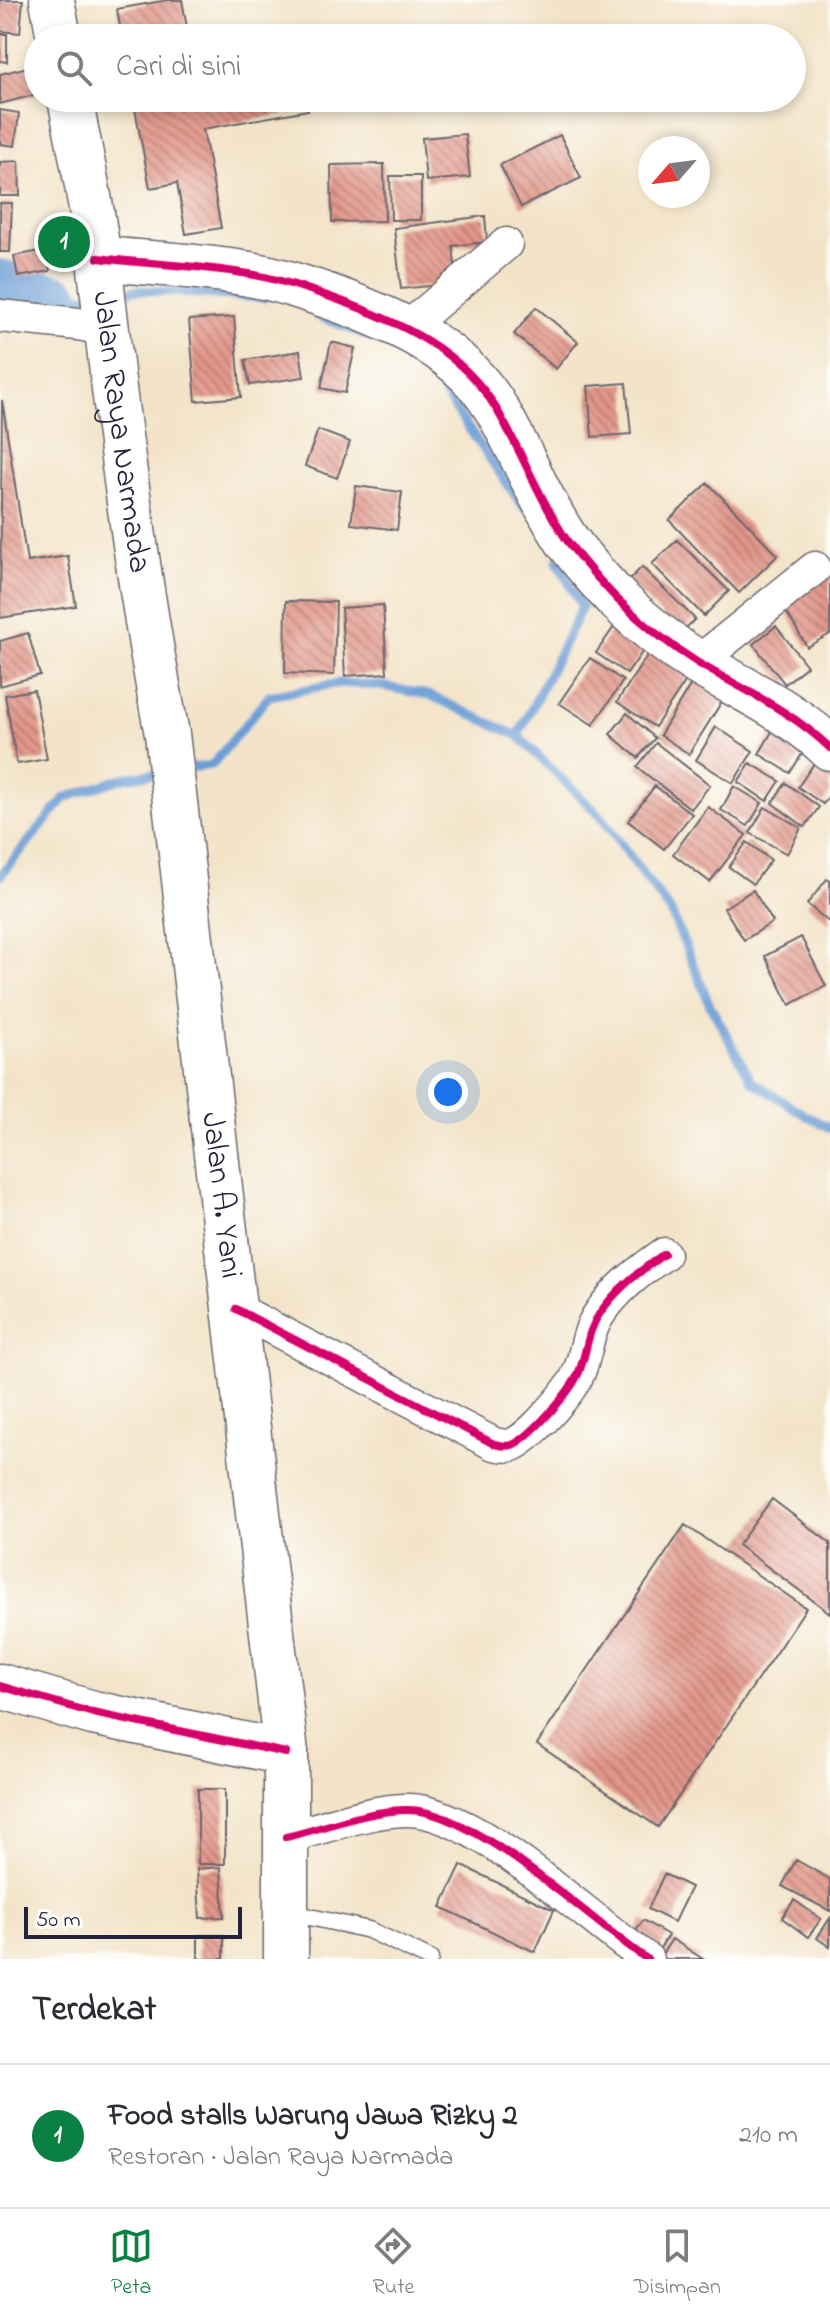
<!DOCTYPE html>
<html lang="id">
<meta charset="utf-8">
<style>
body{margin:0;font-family:"Indie Flower",sans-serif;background:#f7f7f7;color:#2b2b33}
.compass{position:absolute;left:638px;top:136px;width:72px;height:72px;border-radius:50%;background:#fff;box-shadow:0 4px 12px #0003;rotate:242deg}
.scale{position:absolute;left:24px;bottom:20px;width:218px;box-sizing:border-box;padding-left:8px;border:4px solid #22223b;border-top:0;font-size:22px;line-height:28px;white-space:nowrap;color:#22223b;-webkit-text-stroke:6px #fdfcf7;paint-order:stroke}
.you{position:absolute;left:448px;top:1092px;width:28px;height:28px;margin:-20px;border:6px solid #fff;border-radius:50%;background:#1a73e8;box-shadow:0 0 0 12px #1a73e833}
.badge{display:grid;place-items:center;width:52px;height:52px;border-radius:50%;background:#0b8043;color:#fff;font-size:26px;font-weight:700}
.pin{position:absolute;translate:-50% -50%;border:4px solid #fff;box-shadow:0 2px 8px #0006}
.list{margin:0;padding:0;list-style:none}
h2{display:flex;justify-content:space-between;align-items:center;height:104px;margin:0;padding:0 32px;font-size:34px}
h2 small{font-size:26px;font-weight:400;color:#7c7c81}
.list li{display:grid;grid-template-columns:52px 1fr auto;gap:24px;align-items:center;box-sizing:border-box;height:144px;padding:0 32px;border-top:2px solid #e1e1e2}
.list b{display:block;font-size:30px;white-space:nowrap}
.list p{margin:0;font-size:26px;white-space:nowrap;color:#7c7c81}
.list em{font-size:26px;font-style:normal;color:#7c7c81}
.icon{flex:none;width:44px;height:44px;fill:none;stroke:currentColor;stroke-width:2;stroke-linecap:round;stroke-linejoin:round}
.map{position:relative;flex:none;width:830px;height:1959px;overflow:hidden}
.search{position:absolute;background:#fff;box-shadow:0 4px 12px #0003;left:24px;right:24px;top:24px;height:88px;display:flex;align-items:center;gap:20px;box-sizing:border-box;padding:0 28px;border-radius:44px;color:#7c7c81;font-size:30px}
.sheet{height:248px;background:#fff}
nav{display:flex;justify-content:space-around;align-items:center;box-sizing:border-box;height:112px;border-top:2px solid #e1e1e2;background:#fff;font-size:22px;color:#7c7c81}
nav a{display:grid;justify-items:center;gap:4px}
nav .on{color:#0b8043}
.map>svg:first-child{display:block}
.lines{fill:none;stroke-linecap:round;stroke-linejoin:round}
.stream{stroke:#6c9dd6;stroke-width:9}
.river{stroke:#6c9dd6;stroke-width:52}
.building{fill:url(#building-back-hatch)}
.lane-casing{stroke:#6b666d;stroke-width:19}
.street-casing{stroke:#6b666d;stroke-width:35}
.secondary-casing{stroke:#6b666d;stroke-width:47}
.highway-casing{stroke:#6b666d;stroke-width:47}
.lane{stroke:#fff;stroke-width:16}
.street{stroke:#fff;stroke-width:32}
.secondary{stroke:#fff;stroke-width:44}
.highway{stroke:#fff;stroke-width:44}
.cycleway-casing{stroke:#fdfcf7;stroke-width:13}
.cycleway{stroke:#d6006c;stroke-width:8}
.labels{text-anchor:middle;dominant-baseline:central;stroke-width:6;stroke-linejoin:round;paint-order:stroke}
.street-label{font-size:32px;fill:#22223b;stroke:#fdfcf7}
</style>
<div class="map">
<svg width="830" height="1959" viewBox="0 0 830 1959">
<defs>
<pattern id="building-back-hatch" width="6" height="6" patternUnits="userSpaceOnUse" patternTransform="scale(2)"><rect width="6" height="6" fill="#e29689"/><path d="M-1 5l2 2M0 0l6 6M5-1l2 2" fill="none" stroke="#b77a71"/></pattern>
</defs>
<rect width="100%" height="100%" fill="#fdfcf7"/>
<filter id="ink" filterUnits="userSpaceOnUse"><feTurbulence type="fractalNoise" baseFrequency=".0125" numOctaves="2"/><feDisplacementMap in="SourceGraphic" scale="16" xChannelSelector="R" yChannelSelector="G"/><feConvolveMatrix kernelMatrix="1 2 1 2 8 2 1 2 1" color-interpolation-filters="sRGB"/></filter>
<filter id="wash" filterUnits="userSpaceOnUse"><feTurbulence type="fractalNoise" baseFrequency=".006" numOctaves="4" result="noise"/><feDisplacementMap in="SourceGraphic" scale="32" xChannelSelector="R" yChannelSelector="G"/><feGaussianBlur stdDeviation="1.8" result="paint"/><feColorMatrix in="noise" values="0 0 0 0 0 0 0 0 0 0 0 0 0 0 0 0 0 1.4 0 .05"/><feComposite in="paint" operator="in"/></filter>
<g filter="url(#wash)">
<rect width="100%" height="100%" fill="#f3e4c9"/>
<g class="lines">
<!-- stream -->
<path class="stream" d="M115,293L139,290L264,298
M56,301L93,296
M316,315L389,345L432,376L524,508
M518,736L582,607L557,561
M182,769L212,765L269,696L340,683L381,686L429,695L518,736L601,817L671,912L710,1005L752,1081L805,1115L830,1128
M0,876L65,798L123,778L160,773"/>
<!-- river -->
<path class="river" d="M0,285L56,301"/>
</g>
<g id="blocks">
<!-- building -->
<path class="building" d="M0,0H23L20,33L0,31Z
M168,0H182L189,38H122L117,9Z
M0,34H7V62L0,61Z
M32,66L38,94L0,104V74Z
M133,98H306L308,110L203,129L221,228L186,234L177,183L150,188Z
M0,110L19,113L15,146L0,144Z
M465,134L470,177L426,181L422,138Z
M560,135L581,178L521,207L500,165Z
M19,161L20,196H0V162Z
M384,164L385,221L332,222L331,165Z
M390,176H421V220H391Z
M0,203H12L10,252H0Z
M485,216L487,242L453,246L457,283L401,289L394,228Z
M46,250L50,271L18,277L14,256Z
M536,307L578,342L556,369L514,334Z
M234,317L241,397L196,401L189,320Z
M331,342L355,348L345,393L321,388Z
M300,351L304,377L250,385L245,360Z
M626,383L631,434L592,437L588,386Z
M2,400L27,562L68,556L76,606L0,618Z
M318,430L350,442L337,478L305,466Z
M708,483L778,555L739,593L669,520Z
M356,486L402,492L397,530L351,524Z
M677,540L729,591L704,616L652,564Z
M642,567L695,619L681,633L628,581Z
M828,574L830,578V634L807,647L780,601Z
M286,601L336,602L334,675L285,673Z
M383,605L387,673L345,676L341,608Z
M623,614L654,635L627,674L596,653Z
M776,626L807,666L785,684L753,644Z
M28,633L40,675L0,686V641Z
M654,645L693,670L655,727L617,702Z
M590,658L623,681L593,725L559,703Z
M699,671L729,690L689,754L660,735Z
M34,690L47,759L17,764L5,695Z
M627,713L655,738L638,758L610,734Z
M780,718L812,738L790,773L759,754Z
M716,727L753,751L733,783L696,760Z
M656,743L710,785L691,809L637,767Z
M817,759L830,768V794L823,804L798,787Z
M750,763L780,781L767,801L738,782Z
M786,783L819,807L805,827L772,803Z
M655,786L692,814L664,849L628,821Z
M734,786L762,803L748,826L721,810Z
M708,807L746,835L710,882L673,854Z
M765,807L801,828L787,854L750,833Z
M747,842L771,860L753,884L729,867Z
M827,879L830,881V923L807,904Z
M753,890L773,922L744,940L724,908Z
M801,937L826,986L790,1005L765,956Z
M772,1499L830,1543V1613L738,1545Z
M685,1525L806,1608L658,1827L537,1744Z
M198,1789H225V1864H198Z
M796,1860L830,1879V1911L782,1886Z
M461,1865L554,1910L535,1952L441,1907Z
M221,1867L224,1917L200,1918L197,1869Z
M664,1874L691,1887L674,1922L648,1909Z
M794,1900L821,1919L808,1937L782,1918Z
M830,1918V1947L817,1938Z
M643,1920L668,1935L654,1958L629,1943Z
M198,1935H224V1959H198Z
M672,1939L703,1959H659Z"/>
</g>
</g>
<g filter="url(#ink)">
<use href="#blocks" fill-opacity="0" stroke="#6b666d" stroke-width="2"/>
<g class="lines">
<defs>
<path id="lane" d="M287,1912L369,1930L430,1959"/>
<path id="street" d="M0,316L78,324L105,329
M407,328L506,244
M697,663L815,568
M236,1309L494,1444C500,1445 505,1447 512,1445C530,1438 572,1390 579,1372C587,1352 587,1331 600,1313C617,1288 640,1271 664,1254
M286,1837C325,1828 365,1811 405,1810C473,1807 589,1920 647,1959"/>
<path id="secondary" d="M98,258C149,264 199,265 249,274C279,279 307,289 336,299C399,322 462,350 497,410C522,452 539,499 566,539C581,560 599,580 617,599C641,622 669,645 698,663C745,691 789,709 830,748
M0,1686L93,1713L286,1753"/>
<g id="highway">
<path d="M52,0L59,38"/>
<path id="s1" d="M70,98C81,157 95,218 101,278C118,430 138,584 167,734L286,1753V1959"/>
</g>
</defs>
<!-- lane casing -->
<use href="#lane" class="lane-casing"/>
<!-- street casing -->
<use href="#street" class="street-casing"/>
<!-- secondary casing -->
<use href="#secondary" class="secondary-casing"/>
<!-- highway casing -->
<use href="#highway" class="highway-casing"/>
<!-- lane -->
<use href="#lane" class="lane"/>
<!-- street -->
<use href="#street" class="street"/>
<!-- secondary -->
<use href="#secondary" class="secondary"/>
<!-- highway -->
<use href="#highway" class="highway"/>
<defs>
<path id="cycleway" d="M98,258C149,264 199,265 249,274C279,279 307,289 336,299C399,322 462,350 497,410C522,452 539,499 566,539C581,560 599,580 617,599C641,622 669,645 698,663C745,691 789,709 830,748
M236,1309L494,1444C500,1445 505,1447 512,1445C530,1438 572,1390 579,1372C587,1352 587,1331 600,1313C617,1288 640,1271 664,1254
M0,1686L93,1713L286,1753
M286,1837C325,1828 365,1811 405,1810C473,1807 589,1920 647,1959"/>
</defs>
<!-- cycleway casing -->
<use href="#cycleway" class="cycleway-casing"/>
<!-- cycleway -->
<use href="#cycleway" class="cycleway"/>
</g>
</g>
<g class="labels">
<!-- street labels -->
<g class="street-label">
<text stroke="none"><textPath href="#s1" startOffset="338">Jalan Raya Narmada</textPath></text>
<text stroke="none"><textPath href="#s1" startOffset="1108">Jalan A. Yani</textPath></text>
</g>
</g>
</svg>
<svg class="compass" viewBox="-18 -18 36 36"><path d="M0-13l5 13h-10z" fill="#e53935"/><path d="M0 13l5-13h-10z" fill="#7c7c81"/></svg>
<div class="scale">50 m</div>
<div class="you"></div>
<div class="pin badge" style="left:64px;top:242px">1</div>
<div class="search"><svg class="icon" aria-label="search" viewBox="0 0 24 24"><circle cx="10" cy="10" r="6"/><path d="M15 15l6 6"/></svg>Cari di sini</div>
</div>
<section class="sheet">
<h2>Terdekat<small></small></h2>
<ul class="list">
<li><span class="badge">1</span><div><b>Food stalls Warung Jawa Rizky 2</b><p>Restoran · Jalan Raya Narmada</p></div><em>210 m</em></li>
</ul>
</section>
<nav>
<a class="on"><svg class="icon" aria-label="map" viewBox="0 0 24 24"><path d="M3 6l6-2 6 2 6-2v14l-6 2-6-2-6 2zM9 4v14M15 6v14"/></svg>Peta</a>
<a><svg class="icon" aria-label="directions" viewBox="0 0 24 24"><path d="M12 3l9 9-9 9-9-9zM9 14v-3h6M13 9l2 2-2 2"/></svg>Rute</a>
<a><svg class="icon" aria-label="saved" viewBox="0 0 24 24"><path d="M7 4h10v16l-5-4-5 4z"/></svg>Disimpan</a>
</nav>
